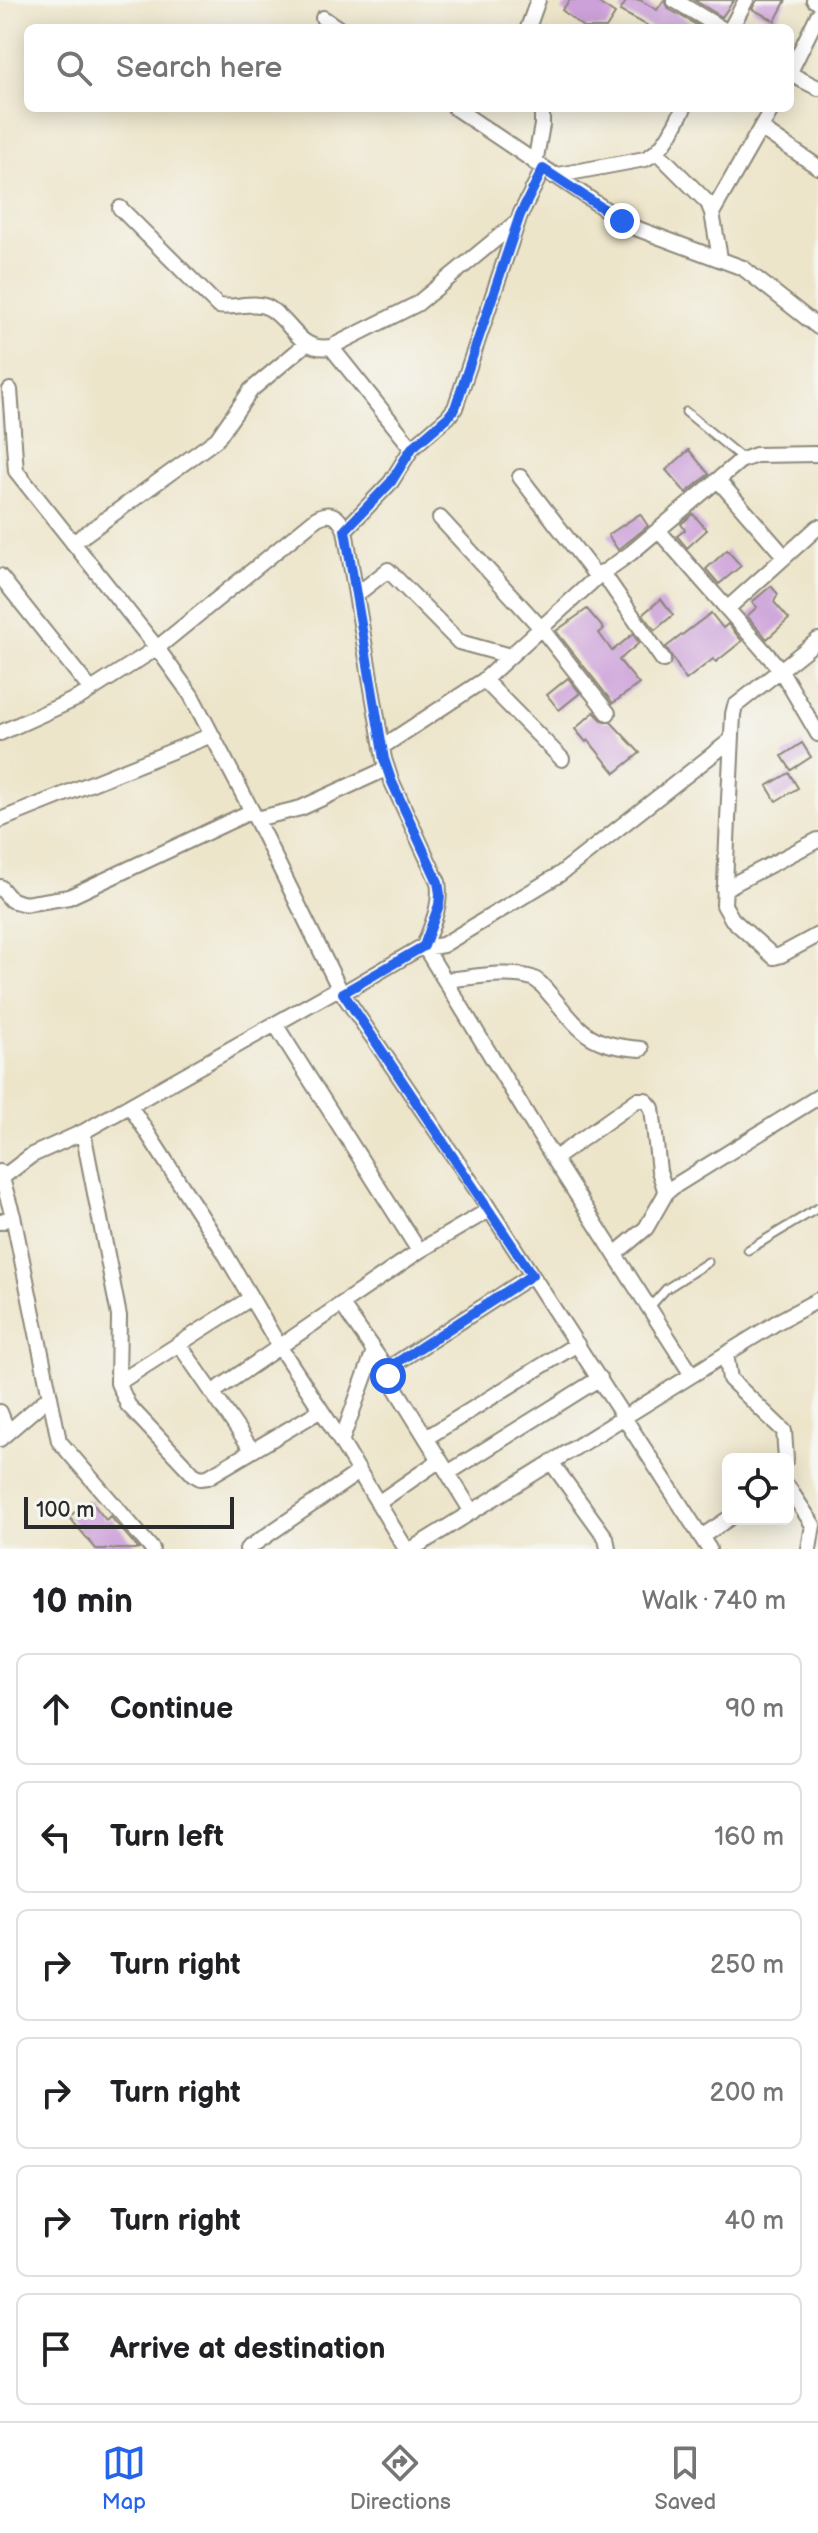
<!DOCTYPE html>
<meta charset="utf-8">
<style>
body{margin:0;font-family:"Balsamiq Sans",sans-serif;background:#f2f2f2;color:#202124}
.controls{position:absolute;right:24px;bottom:24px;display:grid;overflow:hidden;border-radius:12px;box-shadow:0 4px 20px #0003}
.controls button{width:72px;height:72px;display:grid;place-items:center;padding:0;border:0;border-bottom:2px solid #e0e0e0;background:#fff;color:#202124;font:40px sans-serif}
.scale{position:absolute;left:24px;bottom:20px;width:210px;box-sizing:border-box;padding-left:8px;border:4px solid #2b2b2b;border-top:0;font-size:22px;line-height:28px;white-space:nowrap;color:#2b2b2b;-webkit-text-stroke:6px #f6f6f2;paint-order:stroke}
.stop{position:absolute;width:24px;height:24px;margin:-18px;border:6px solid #2563eb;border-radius:50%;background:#fff}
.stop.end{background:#2563eb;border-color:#fff;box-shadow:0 2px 8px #0008}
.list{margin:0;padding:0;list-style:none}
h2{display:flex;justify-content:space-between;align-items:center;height:104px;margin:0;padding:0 32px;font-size:34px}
h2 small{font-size:26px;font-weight:400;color:#757577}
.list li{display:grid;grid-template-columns:52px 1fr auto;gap:24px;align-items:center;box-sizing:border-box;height:112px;margin:0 16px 16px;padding:0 16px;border:2px solid #e0e0e0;border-radius:12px}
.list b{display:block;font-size:30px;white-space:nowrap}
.list em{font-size:26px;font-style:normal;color:#757577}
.icon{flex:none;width:44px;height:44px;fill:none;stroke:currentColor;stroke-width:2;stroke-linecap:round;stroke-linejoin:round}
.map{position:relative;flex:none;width:818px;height:1549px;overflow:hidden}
.search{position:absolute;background:#fff;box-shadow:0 4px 20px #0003;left:24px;right:24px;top:24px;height:88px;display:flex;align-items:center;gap:20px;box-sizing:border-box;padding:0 28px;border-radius:12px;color:#757577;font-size:30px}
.sheet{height:872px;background:#fff}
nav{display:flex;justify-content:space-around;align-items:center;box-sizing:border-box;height:112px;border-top:2px solid #e0e0e0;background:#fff;font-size:22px;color:#757577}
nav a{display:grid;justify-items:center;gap:4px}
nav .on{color:#2563eb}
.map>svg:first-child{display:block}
.building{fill:#cca0d9}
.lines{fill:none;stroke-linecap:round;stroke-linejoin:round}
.lane-casing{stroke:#8c887a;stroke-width:11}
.street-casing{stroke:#8c887a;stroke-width:18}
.lane{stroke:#fff;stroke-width:7}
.street{stroke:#fff;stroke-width:14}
.route{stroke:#2563eb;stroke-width:10}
</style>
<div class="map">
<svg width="818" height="1549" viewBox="0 0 818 1549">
<rect width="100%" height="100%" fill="#f6f6f2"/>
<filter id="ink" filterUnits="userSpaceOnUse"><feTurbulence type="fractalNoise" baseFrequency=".0125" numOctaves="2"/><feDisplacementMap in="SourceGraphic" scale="16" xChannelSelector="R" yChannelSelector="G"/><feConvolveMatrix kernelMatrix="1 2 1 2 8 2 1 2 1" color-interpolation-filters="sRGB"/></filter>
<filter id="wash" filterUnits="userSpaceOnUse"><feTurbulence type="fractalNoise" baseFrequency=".006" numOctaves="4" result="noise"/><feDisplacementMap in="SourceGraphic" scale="32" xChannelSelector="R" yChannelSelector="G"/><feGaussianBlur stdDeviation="1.8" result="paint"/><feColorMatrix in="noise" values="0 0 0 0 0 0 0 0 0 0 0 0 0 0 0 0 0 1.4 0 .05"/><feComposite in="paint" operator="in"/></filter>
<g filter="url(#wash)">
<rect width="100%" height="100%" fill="#ede5ca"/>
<g id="blocks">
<!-- building -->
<path class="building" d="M570,0H594L615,14L606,28H584L562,10Z
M627,0H640L657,10L664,0L669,9L698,26L696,28H652L620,11Z
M694,0H734L722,17Z
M757,0H786L775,21L752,9Z
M689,450L709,474L686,493L666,470Z
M640,514L648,526L618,550L608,535Z
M693,514L707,530L687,548L677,536L685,530L681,524Z
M727,550L741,566L719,584L706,569Z
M771,586L778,594L774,602L789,619L767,639L747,616L757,607L752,602Z
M661,599L673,615L655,630L643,614Z
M587,609L604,629L599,633L612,651L633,634L639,643L619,660L639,684L613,703L556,631Z
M711,613L723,628L728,624L742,641L716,662L713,659L686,680L666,647Z
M568,678L580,693L559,710L547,695Z
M594,712L604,722H611L640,753L615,773L588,740L586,742L575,729Z
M802,743L811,757L791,770L782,756Z
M789,773L798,788L776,801L767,786Z
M90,1500L106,1520L110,1516L139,1549H96L69,1517Z"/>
</g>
</g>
<g filter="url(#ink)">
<use href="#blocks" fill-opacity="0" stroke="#8c887a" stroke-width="2"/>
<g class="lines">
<defs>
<path id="lane" d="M686,412L743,459
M748,1250L818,1208
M649,1308L666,1289L708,1262"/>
<path id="street" d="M674,0L721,28
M814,0L818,2
M323,18L338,28
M528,28L538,0
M731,28L746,0
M790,72L818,15
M790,74L818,88
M455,108L630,226L743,268L818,327
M762,129L818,167
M657,152L708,203L712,213L720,258
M535,163L542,125V108
M553,176L645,159C665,150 674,126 684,108
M120,208L218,306C234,309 254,300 269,308C293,322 298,352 331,347L417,304L518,221
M712,213L772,108
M331,347L412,448
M10,390L16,471L157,648L191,695L256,819L339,988L484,1201L709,1549
M520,477L597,577
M718,480L785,557
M440,518L541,628L608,713
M345,530L391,482L412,448L448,417L455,408L520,215L543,169
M658,530L780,669L818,734
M73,543L217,439L251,390L306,344
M602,572L663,660
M0,576L91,690
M356,595L388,570L459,642L510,656
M727,609L818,527
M818,640L735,706L733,714L724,905L732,919L774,957L781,955L818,935
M484,680L562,759
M0,733L80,697L157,648L317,518C332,510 339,517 345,530L384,759L391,780L438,882C442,904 432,925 424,946L554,1159L692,1375
M382,747L484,680L597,577L631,553L740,461L756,455L818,454
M256,819L301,808L386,769
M0,820L212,735
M0,887L11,900L25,904L69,897L252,811
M724,889L818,840
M445,980C470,978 508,970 532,978C541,981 547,992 554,999C585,1036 591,1045 641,1049
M343,993L418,949L443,945L560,874L731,740
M275,1024L419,1251
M130,1106L223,1250L279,1346L329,1422L406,1549
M83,1132L119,1316L118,1383L128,1405L193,1474L200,1478L208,1477L321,1410
M554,1159L637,1100H645L652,1108L659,1171L666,1193
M0,1172L13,1216
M3,1177L32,1155L83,1132L339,988
M0,1222L13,1216L59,1441L152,1549
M615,1254L646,1228L666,1193L673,1187L818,1097
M342,1305L388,1371
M179,1344L252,1450
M726,1354L730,1379L784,1431L786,1459
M118,1383L251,1298
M212,1393L419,1251L489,1210
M0,1412L8,1432
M426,1438L577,1344
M0,1439L50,1396
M341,1442L374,1351
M551,1462L606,1538L608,1549
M448,1473L600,1378
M788,1487L813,1525L809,1549
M378,1503L440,1460
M472,1512L391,1381L388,1371L390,1367L532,1275
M701,1537L728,1519
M247,1549L359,1472
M412,1549L779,1321L818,1300"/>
</defs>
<!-- lane casing -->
<use href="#lane" class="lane-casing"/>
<!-- street casing -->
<use href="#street" class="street-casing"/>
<!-- lane -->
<use href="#lane" class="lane"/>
<!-- street -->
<use href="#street" class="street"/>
</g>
</g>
<g class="lines" filter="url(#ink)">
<!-- route -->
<path class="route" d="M388,1376L390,1367L532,1275L343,993L424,946L439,905L440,894L438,882L391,780L384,759L345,530L391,482L412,448L448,417L455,408L520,215L543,169L622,221"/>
</g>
</svg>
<div class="controls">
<button><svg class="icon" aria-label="locate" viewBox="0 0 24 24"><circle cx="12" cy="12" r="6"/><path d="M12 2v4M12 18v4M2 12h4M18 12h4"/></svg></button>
</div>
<div class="scale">100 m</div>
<div class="stop" style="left:388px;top:1376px"></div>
<div class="stop end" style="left:622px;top:221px"></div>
<div class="search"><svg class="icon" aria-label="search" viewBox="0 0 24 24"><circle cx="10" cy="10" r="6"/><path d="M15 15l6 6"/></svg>Search here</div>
</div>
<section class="sheet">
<h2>10 min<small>Walk · 740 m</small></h2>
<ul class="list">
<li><svg class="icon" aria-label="ahead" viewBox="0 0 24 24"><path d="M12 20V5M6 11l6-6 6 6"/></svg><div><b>Continue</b></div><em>90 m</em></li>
<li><svg class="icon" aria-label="left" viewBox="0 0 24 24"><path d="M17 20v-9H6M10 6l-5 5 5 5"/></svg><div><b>Turn left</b></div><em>160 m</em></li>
<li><svg class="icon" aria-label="right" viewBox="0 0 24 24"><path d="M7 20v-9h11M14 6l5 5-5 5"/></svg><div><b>Turn right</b></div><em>250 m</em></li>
<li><svg class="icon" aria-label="right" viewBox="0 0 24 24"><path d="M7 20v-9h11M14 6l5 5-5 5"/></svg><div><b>Turn right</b></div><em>200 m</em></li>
<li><svg class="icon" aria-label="right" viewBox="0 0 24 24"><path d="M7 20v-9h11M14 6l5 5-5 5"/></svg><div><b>Turn right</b></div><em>40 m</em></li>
<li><svg class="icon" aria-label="arrive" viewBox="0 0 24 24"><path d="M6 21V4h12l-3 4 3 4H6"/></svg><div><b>Arrive at destination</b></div></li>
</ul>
</section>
<nav>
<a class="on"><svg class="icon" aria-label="map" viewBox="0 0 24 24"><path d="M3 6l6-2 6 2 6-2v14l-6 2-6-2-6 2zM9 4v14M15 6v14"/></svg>Map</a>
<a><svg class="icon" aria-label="directions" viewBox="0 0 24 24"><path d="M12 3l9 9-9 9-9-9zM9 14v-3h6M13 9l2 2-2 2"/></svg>Directions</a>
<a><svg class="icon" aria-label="saved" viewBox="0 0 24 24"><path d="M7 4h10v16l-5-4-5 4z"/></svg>Saved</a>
</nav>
